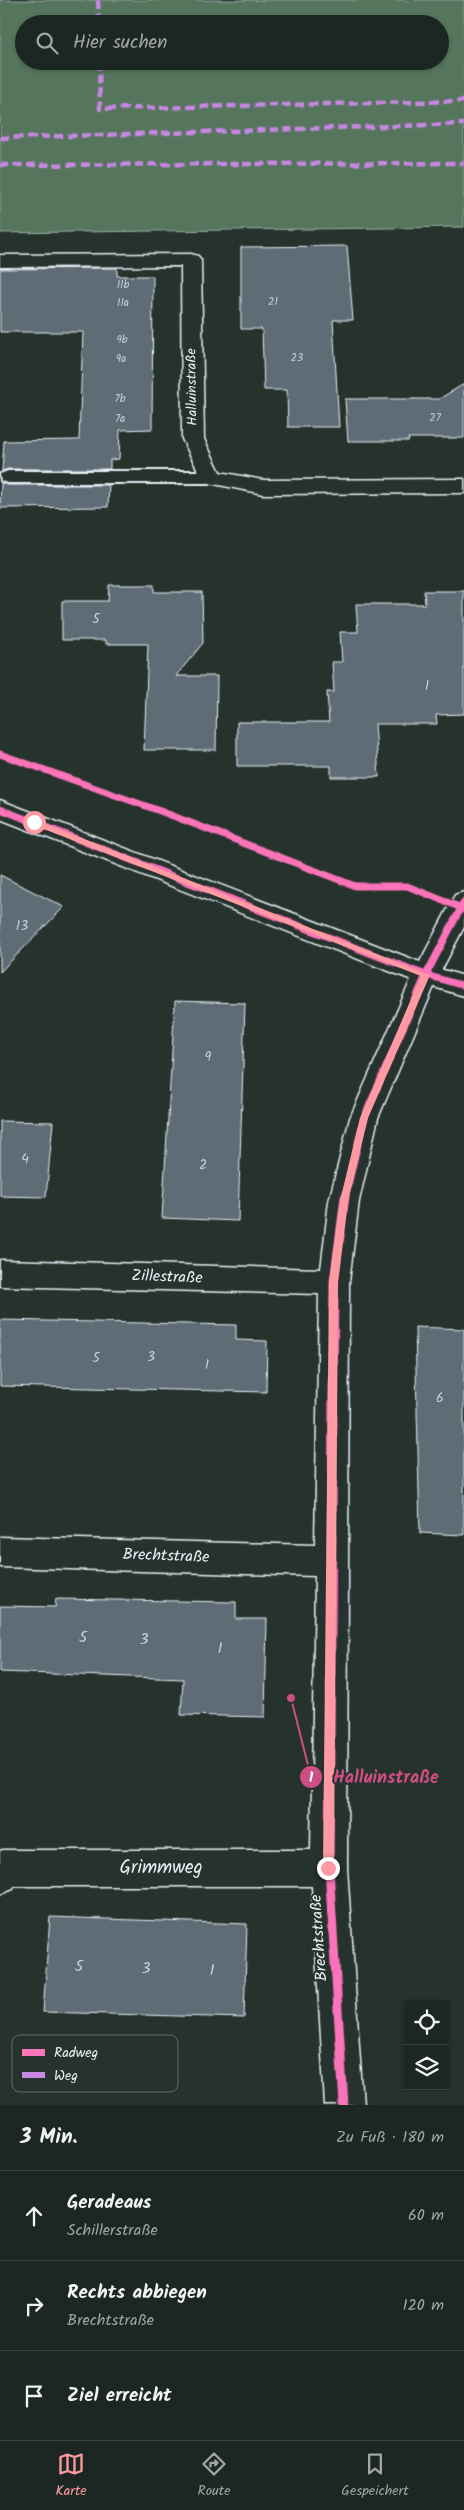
<!DOCTYPE html>
<html lang="de">
<meta charset="utf-8">
<style>
body{margin:0;font-family:Kalam,sans-serif;background:#252e2a;color:#f1f3f6}
.controls{position:absolute;right:15px;bottom:15px;display:grid;overflow:hidden;border-radius:0px;box-shadow:0 1px 4px #0004}
.controls button{width:45px;height:45px;display:grid;place-items:center;padding:0;border:0;border-bottom:1px solid #3a4340;background:#1c2622;color:#f1f3f6;font:25px sans-serif}
.stop{position:absolute;width:15px;height:15px;margin:-11px;border:4px solid #ff9aa2;border-radius:50%;background:#fff}
.stop.end{background:#ff9aa2;border-color:#fff;box-shadow:0 1px 5px #0008}
.list{margin:0;padding:0;list-style:none}
h2{display:flex;justify-content:space-between;align-items:center;height:65px;margin:0;padding:0 20px;font-size:21px}
h2 small{font-size:16px;font-weight:400;color:#a0a5a5}
.list li{display:grid;grid-template-columns:32px 1fr auto;gap:15px;align-items:center;box-sizing:border-box;height:90px;padding:0 20px;border-top:1px solid #3a4340}
.list b{display:block;font-size:19px;white-space:nowrap}
.list p{margin:0;font-size:16px;white-space:nowrap;color:#a0a5a5}
.list em{font-size:16px;font-style:normal;color:#a0a5a5}
.icon{flex:none;width:28px;height:28px;fill:none;stroke:currentColor;stroke-width:2;stroke-linecap:round;stroke-linejoin:round}
.map{position:relative;flex:none;width:464px;height:2105px;overflow:hidden}
.search{position:absolute;background:#1c2622;box-shadow:0 1px 4px #0004;left:15px;right:15px;top:15px;height:55px;display:flex;align-items:center;gap:12px;box-sizing:border-box;padding:0 18px;border-radius:28px;color:#a0a5a5;font-size:19px}
.sheet{height:335px;background:#1c2622}
nav{display:flex;justify-content:space-around;align-items:center;box-sizing:border-box;height:70px;border-top:1px solid #3a4340;background:#1c2622;font-size:14px;color:#a0a5a5}
nav a{display:grid;justify-items:center;gap:2px}
nav .on{color:#ff9aa2}
.map>svg:first-child{display:block}
.green{fill:#56755d;stroke:#9fb3aa;fill-rule:evenodd}
.building{fill:#5f6c76;stroke:#e8f1f8}
.lines{fill:none;stroke-linecap:round;stroke-linejoin:round}
.service-casing{stroke:#e8f1f8;stroke-width:4}
.minor-casing{stroke:#e8f1f8;stroke-width:3}
.secondary-casing{stroke:#e8f1f8;stroke-width:3}
.service{fill:#26332d;fill-rule:evenodd}
.minor{fill:#26332d;fill-rule:evenodd}
.secondary{fill:#26332d;fill-rule:evenodd}
.quiet{stroke:#c787e3;stroke-width:4.5;stroke-dasharray:9 4.5;stroke-linecap:butt}
.cycleway-far1-casing{stroke:#26332d;stroke-width:10}
.cycleway-casing{stroke:#26332d;stroke-width:12}
.cycleway-far1{stroke:#fb73b8;stroke-width:7}
.cycleway{stroke:#fb73b8;stroke-width:9}
.route{fill:#ff9aa2}
.labels{text-anchor:middle;dominant-baseline:central;stroke-width:4;stroke-linejoin:round;paint-order:stroke}
.far-number-label{font-size:11px;fill:#c6d0d8}
.far-street-label{font-size:14px;fill:#e8f1f8;stroke:#26332d}
.number-label{font-size:14px;fill:#c6d0d8}
.street-label{font-size:16px;fill:#e8f1f8;stroke:#26332d}
.near-number-label{font-size:16px;fill:#c6d0d8}
.near-street-label{font-size:19px;fill:#e8f1f8;stroke:#26332d}
.key{fill:#26332d;stroke:#606c6a;stroke-width:1}
.key-label{font-size:14px;fill:#e8f1f8}
.leader{fill:none;stroke:#cc4e82;stroke-width:2}
.callout-dot{fill:#cc4e82;stroke:#26332d;stroke-width:2}
.mark-label{font-size:15px;text-anchor:middle;font-weight:bold;fill:#fff}
.callout-label{font-size:18px;text-anchor:middle;font-weight:bold;fill:#cc4e82;stroke:#26332d;stroke-width:4;stroke-linejoin:round;paint-order:stroke}
</style>
<div class="map">
<svg width="464" height="2105" viewBox="0 0 464 2105">
<rect width="100%" height="100%" fill="#26332d"/>
<filter id="ink" filterUnits="userSpaceOnUse"><feTurbulence type="fractalNoise" baseFrequency=".02" numOctaves="2"/><feDisplacementMap in="SourceGraphic" scale="10" xChannelSelector="R" yChannelSelector="G"/><feConvolveMatrix kernelMatrix="1 2 1 2 8 2 1 2 1" color-interpolation-filters="sRGB"/></filter>
<g filter="url(#ink)">
<!-- green -->
<path class="green" d="M0,0H464V227L0,233ZM24,24H440V61H24Z"/>
<!-- building -->
<path class="building" d="M347,246L353,320H333L339,427H288L287,390H264L262,329H241V247Z
M117,268V276H153L152,429L120,430L119,459L110,460V469H8L2,471L4,441L79,440L83,332H0V269Z
M464,384V438H408L409,441H348L345,399H439Z
M1,483L8,485H109L108,507L0,508Z
M109,585H154V592H202L203,643L176,676H217L216,750H144L148,644H106V640H62V601H108Z
M424,591H464V714L436,715L437,724H375L379,777H331V766H237V722H329L327,692H334L332,662H342L340,632H358L356,604H425Z
M0,875L64,907L0,972Z
M175,1001L245,1003L238,1221L162,1218Z
M0,1121L53,1122L46,1197L0,1196Z
M0,1320L236,1325V1340L267,1341L266,1392L0,1386Z
M415,1327L464,1329V1535L420,1533Z
M56,1599L236,1602V1619H267L265,1717L181,1715L183,1679L0,1672V1606L55,1607Z
M50,1917L247,1924L244,2018L43,2012Z"/>
<g class="lines">
<defs>
<path id="service" d="M8,471H212L219,473L222,477L219,481L212,483H8L1,481L0,474Z"/>
<path id="minor" d="M191,254L198,256L201,260L204,439L220,472L263,480L464,479V493L263,494L204,482L182,439L181,266L0,267V255Z
M464,892V927L439,975L378,1118L359,1201L349,1282L347,1868L363,2105H325L312,1886H14L13,1889L0,1894V1851L3,1850H311L315,1576L0,1567V1537L315,1545L319,1294L0,1286V1260L321,1269L329,1201L350,1118L413,975L455,895Z"/>
<path id="secondary" d="M0,800L433,967L464,976V996L417,982L0,819Z"/>
</defs>
<!-- service casing -->
<use href="#service" class="service-casing"/>
<!-- minor casing -->
<use href="#minor" class="minor-casing"/>
<!-- secondary casing -->
<use href="#secondary" class="secondary-casing"/>
<!-- service -->
<use href="#service" class="service"/>
<!-- minor -->
<use href="#minor" class="minor"/>
<!-- secondary -->
<use href="#secondary" class="secondary"/>
<!-- quiet -->
<path class="quiet" d="M98,0L99,24
M99,61L100,109L464,101
M0,138L464,124
M0,165L464,163"/>
<defs>
<path id="cycleway-far1" d="M0,754L160,811L355,886H407L464,909
M0,809L426,975L464,986
M345,1198L364,1118L426,975L464,902"/>
<path id="cycleway" d="M344,2105L329,1868L334,1282L345,1197"/>
</defs>
<!-- cycleway-far1 casing -->
<use href="#cycleway-far1" class="cycleway-far1-casing"/>
<!-- cycleway casing -->
<use href="#cycleway" class="cycleway-casing"/>
<!-- cycleway-far1 -->
<use href="#cycleway-far1" class="cycleway-far1"/>
<!-- cycleway -->
<use href="#cycleway" class="cycleway"/>
</g>
</g>
<!-- route -->
<path class="route" d="M31,820H36L430,975L368,1118L348,1201L338,1282L334,1868L328,1873L323,1868L329,1282L340,1201L360,1118L421,976L31,824Z"/>
<g class="labels">
<!-- far-number labels -->
<g class="far-number-label">
<text x="123" y="285">11b</text>
<text x="273" y="302">21</text>
<text x="123" y="303">11a</text>
<text x="122" y="340">9b</text>
<text x="297" y="358">23</text>
<text x="121" y="359">9a</text>
<text x="120" y="399">7b</text>
<text x="435" y="418">27</text>
<text x="120" y="419">7a</text>
</g>
<!-- far-street labels -->
<g class="far-street-label">
<text transform="translate(192 387) rotate(-91)">Halluinstraße</text>
</g>
<!-- number labels -->
<g class="number-label">
<text x="96" y="619">5</text>
<text x="427" y="686">1</text>
<text x="22" y="926">13</text>
<text x="208" y="1057">9</text>
<text x="25" y="1159">4</text>
<text x="203" y="1165">2</text>
<text x="151" y="1357">3</text>
<text x="96" y="1358">5</text>
<text x="207" y="1365">1</text>
<text x="440" y="1398">6</text>
</g>
<!-- street labels -->
<g class="street-label">
<text transform="translate(167 1277) rotate(2)">Zillestraße</text>
<text transform="translate(166 1556) rotate(2)">Brechtstraße</text>
<text transform="translate(319 1938) rotate(-94)">Brechtstraße</text>
</g>
<!-- near-number labels -->
<g class="near-number-label">
<text x="83" y="1637">5</text>
<text x="144" y="1639">3</text>
<text x="220" y="1648">1</text>
<text x="79" y="1966">5</text>
<text x="146" y="1968">3</text>
<text x="212" y="1970">1</text>
</g>
<!-- near-street labels -->
<g class="near-street-label">
<text x="161" y="1868">Grimmweg</text>
</g>
</g>
<!-- legend -->
<rect x="12" y="2035" width="166" height="57" rx="8" class="key"/>
<rect x="22" y="2049" width="23" height="7" fill="#fb73b8"/>
<rect x="22" y="2072" width="23" height="6" fill="#c787e3"/>
<g class="key-label">
<text x="54" y="2057">Radweg</text>
<text x="54" y="2080">Weg</text>
</g>
<!-- callouts -->
<path class="leader" d="M291 1698L311 1777"/>
<g class="callout-dot">
<circle cx="291" cy="1698" r="5"/>
<circle cx="311" cy="1777" r="12"/>
</g>
<g class="mark-label">
<text x="311" y="1782">1</text>
</g>
<g class="callout-label">
<text x="386" y="1783">Halluinstraße</text>
</g>
</svg>
<div class="controls">
<button><svg class="icon" aria-label="locate" viewBox="0 0 24 24"><circle cx="12" cy="12" r="6"/><path d="M12 2v4M12 18v4M2 12h4M18 12h4"/></svg></button>
<button><svg class="icon" aria-label="layers" viewBox="0 0 24 24"><path d="M12 4l9 5-9 5-9-5zM3 14l9 5 9-5"/></svg></button>
</div>
<div class="stop" style="left:34px;top:822px"></div>
<div class="stop end" style="left:328px;top:1868px"></div>
<div class="search"><svg class="icon" aria-label="search" viewBox="0 0 24 24"><circle cx="10" cy="10" r="6"/><path d="M15 15l6 6"/></svg>Hier suchen</div>
</div>
<section class="sheet">
<h2>3 Min.<small>Zu Fuß · 180 m</small></h2>
<ul class="list">
<li><svg class="icon" aria-label="ahead" viewBox="0 0 24 24"><path d="M12 20V5M6 11l6-6 6 6"/></svg><div><b>Geradeaus</b><p>Schillerstraße</p></div><em>60 m</em></li>
<li><svg class="icon" aria-label="right" viewBox="0 0 24 24"><path d="M7 20v-9h11M14 6l5 5-5 5"/></svg><div><b>Rechts abbiegen</b><p>Brechtstraße</p></div><em>120 m</em></li>
<li><svg class="icon" aria-label="arrive" viewBox="0 0 24 24"><path d="M6 21V4h12l-3 4 3 4H6"/></svg><div><b>Ziel erreicht</b></div></li>
</ul>
</section>
<nav>
<a class="on"><svg class="icon" aria-label="map" viewBox="0 0 24 24"><path d="M3 6l6-2 6 2 6-2v14l-6 2-6-2-6 2zM9 4v14M15 6v14"/></svg>Karte</a>
<a><svg class="icon" aria-label="directions" viewBox="0 0 24 24"><path d="M12 3l9 9-9 9-9-9zM9 14v-3h6M13 9l2 2-2 2"/></svg>Route</a>
<a><svg class="icon" aria-label="saved" viewBox="0 0 24 24"><path d="M7 4h10v16l-5-4-5 4z"/></svg>Gespeichert</a>
</nav>
